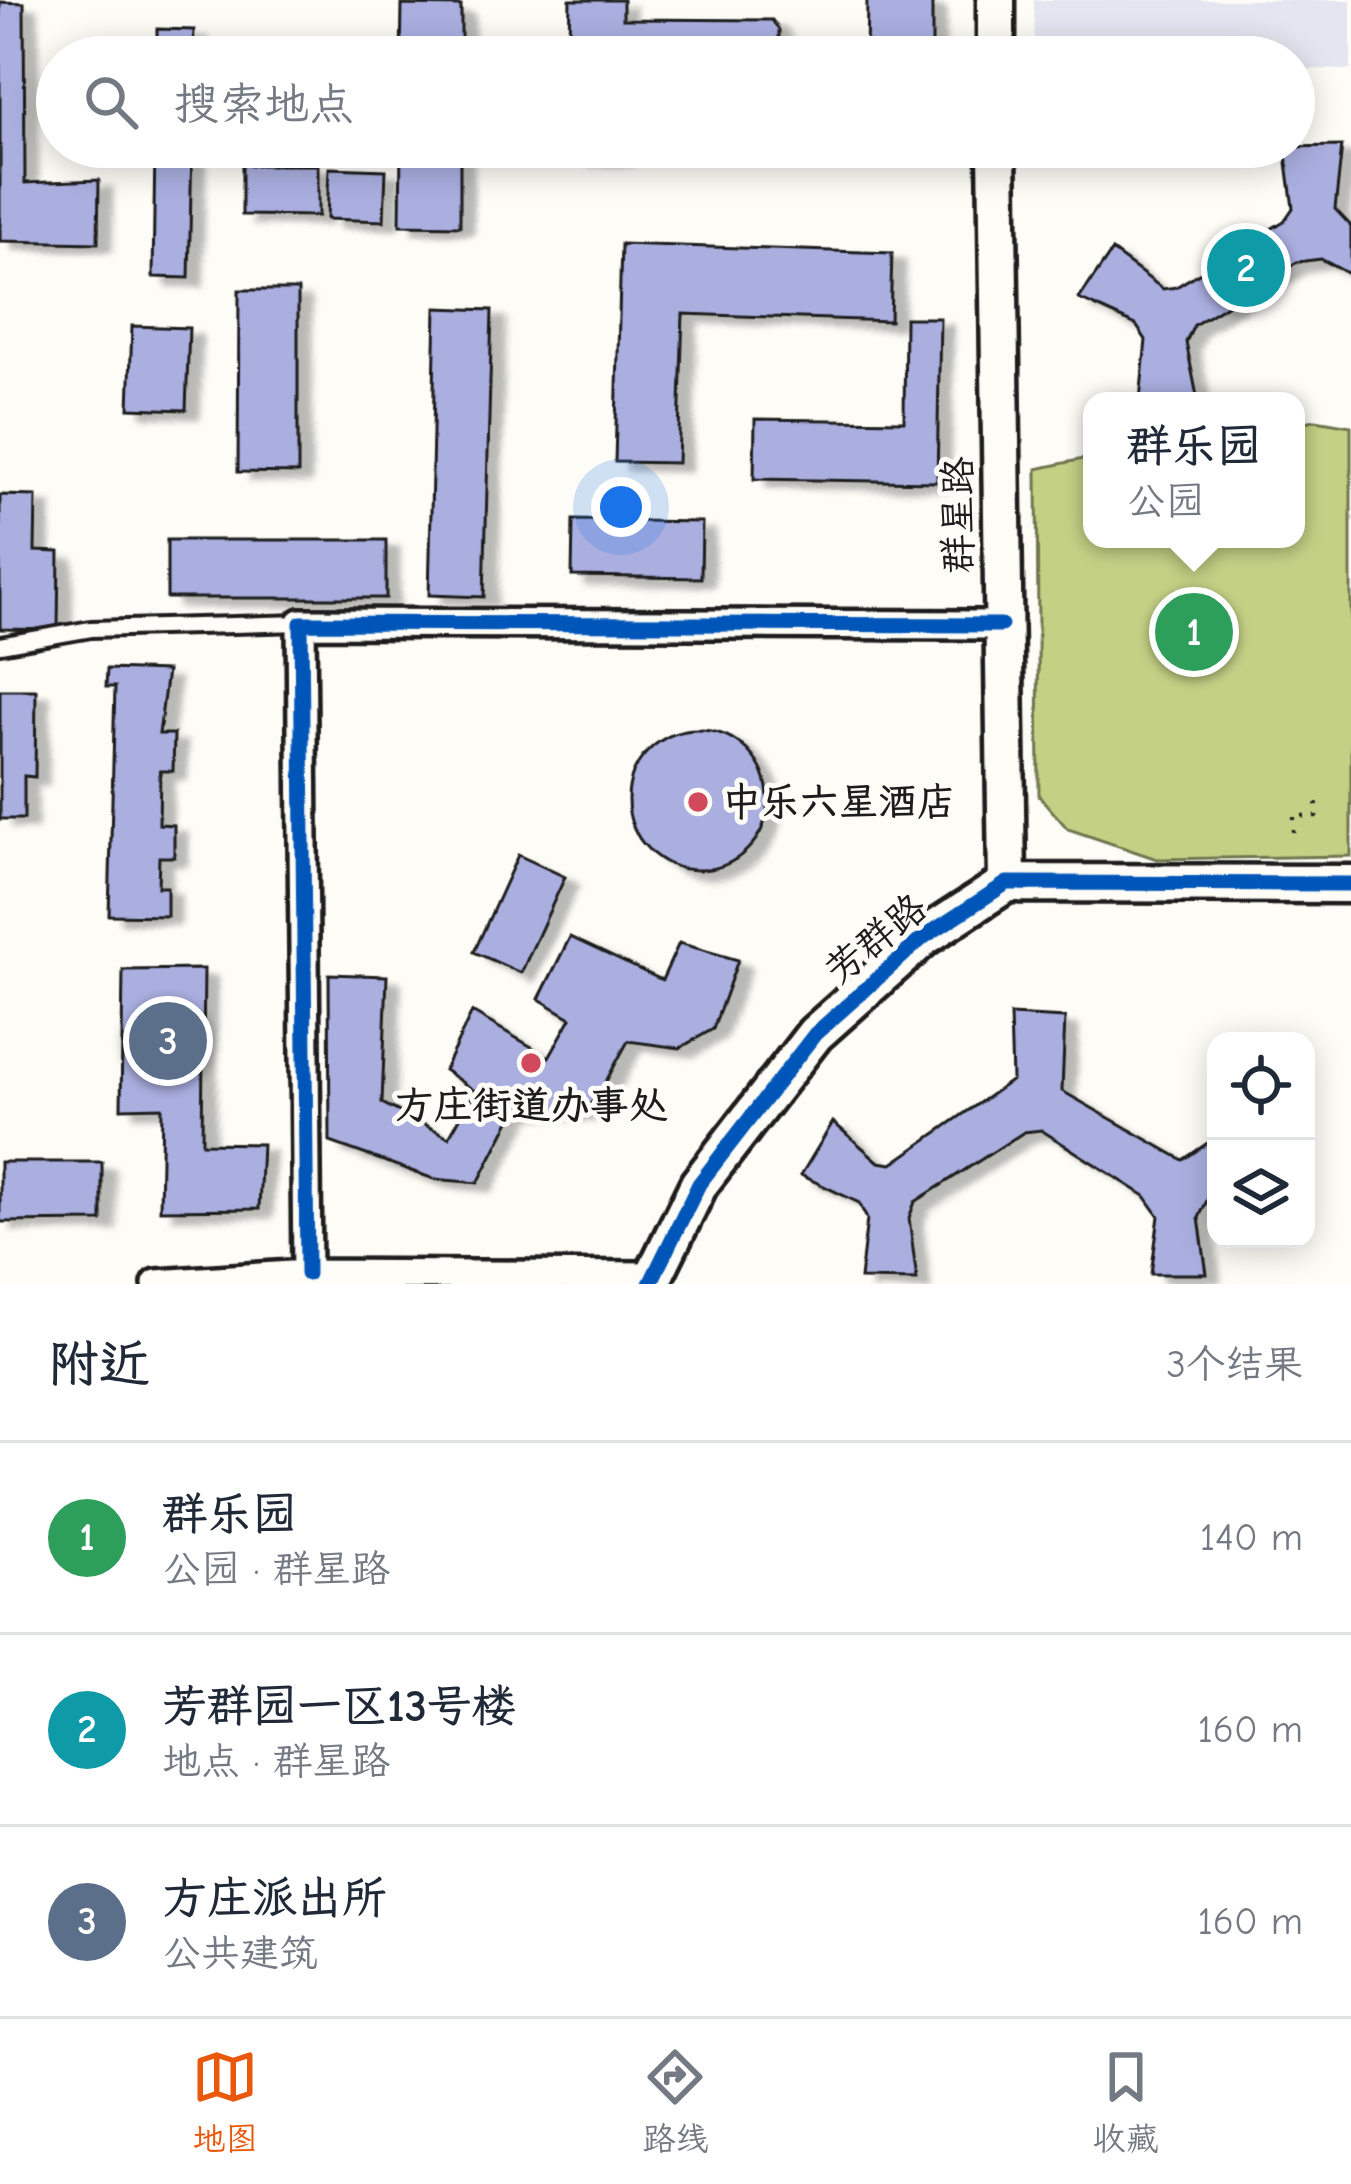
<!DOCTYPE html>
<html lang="zh">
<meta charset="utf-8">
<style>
body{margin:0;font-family:"Comic Neue","LXGW WenKai TC",sans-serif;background:#f6f6f7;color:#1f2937}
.controls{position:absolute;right:36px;bottom:36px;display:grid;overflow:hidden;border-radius:24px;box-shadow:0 6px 30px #0003}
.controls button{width:108px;height:108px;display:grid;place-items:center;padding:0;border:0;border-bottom:3px solid #e0e1e3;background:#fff;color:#1f2937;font:60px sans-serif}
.you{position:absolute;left:621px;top:507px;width:42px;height:42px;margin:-30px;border:9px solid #fff;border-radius:50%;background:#1a73e8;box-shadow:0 0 0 18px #1a73e833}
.badge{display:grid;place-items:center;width:78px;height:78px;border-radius:50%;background:#ea580c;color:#fff;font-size:39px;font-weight:700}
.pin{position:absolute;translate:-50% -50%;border:6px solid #fff;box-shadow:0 3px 12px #0006}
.popup{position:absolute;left:1083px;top:392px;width:222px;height:156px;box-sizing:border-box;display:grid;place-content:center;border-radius:24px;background:#fff;filter:drop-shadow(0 3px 9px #0005);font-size:39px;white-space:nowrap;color:#747a83}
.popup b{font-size:45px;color:#1f2937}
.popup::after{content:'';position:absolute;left:50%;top:100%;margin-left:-24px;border:24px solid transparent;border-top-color:#fff}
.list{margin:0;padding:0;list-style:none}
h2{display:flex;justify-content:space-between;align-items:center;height:156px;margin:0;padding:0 48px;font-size:51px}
h2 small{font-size:39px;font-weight:400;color:#747a83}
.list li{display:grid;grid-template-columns:78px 1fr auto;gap:36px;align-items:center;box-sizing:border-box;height:192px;padding:0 48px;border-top:3px solid #e0e1e3}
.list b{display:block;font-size:45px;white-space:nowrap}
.list p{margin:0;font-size:39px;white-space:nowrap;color:#747a83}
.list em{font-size:39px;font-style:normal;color:#747a83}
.icon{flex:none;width:66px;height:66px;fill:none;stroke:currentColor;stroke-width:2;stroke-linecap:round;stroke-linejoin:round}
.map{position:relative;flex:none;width:1351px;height:1284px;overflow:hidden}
.search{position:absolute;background:#fff;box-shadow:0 6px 30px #0003;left:36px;right:36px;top:36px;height:132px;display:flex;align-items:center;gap:30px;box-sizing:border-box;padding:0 42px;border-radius:66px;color:#747a83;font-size:45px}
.sheet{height:732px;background:#fff}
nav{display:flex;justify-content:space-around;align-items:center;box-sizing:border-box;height:168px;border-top:3px solid #e0e1e3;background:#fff;font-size:33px;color:#747a83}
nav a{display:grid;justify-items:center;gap:6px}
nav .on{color:#ea580c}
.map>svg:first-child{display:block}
.built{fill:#e4e5f0}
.green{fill:#c4d185;stroke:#707650;stroke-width:3}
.building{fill:#aaafe0;stroke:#1c1c1c;stroke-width:3;filter:url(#shadow)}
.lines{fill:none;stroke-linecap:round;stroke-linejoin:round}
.service-casing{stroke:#1c1c1c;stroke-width:22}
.minor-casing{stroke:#1c1c1c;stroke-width:36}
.tertiary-casing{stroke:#1c1c1c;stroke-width:45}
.path{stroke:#1c1c1c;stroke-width:4.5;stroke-dasharray:3 9;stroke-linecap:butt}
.service{stroke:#fdfcf7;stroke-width:14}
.minor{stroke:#fdfcf7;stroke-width:27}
.tertiary{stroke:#fdfcf7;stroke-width:36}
.cycleway-casing{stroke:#fdfcf7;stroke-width:22}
.cycleway{stroke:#0057b8;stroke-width:15}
.poi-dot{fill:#d1495b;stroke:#fdfcf7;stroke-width:4.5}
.labels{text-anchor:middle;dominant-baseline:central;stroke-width:10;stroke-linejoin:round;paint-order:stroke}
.street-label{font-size:39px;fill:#1c1c1c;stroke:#fdfcf7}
.poi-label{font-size:39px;font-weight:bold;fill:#1c1c1c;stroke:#fdfcf7;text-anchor:start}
</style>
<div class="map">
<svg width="1351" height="1284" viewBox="0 0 1351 1284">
<defs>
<filter id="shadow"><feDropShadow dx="13" dy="8" stdDeviation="3" flood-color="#0004"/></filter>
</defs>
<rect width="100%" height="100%" fill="#fdfcf7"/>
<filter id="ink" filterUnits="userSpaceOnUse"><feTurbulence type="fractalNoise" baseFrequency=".00833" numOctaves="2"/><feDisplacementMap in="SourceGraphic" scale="24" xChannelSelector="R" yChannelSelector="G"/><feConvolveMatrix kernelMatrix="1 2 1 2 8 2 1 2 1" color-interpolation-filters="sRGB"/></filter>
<g filter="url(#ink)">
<!-- built -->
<path class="built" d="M1034,0H1351V70L1294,69V57H1034Z"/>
<!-- green -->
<path class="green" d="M1316,420L1351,426V856L1157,859L1068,829L1039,796L1037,469L1092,457V539H1296V423Z"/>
<!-- building -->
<path class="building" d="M570,0H623V19L772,20L779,30V57H604V39L569,38Z
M867,0H932V57H866Z
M0,2L24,3L25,183L99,180L98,243L0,241Z
M402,5L461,6V57H401Z
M157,29L194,30L193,57H157Z
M1342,146L1335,209L1351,226V275L1321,259L1297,262L1194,325L1186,342L1198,401L1140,400L1146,340L1136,325L1079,299L1112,251L1163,289L1176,287L1284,221L1293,208L1285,147Z
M155,147H192L189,278L153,277Z
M401,147H460V226L400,225Z
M575,147H621V157H575Z
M242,165H318V216L242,215Z
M329,168L386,170L384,221L327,219Z
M621,244L892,253L890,321L683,314L678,463L615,462Z
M239,290H298V473L238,472Z
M436,308L492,310L484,597L429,595Z
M905,318H940L937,482L754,479L755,419L904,421Z
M132,326L189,328L186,410L129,408Z
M0,495L36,496L35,551L59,552L58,630L0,629Z
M573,520L702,522L701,578L572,576Z
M167,540H386V598H167Z
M107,669L167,671L159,734H174L173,771H160L159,824L174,825V857H159L158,887H167V916L109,915L115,687H106Z
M0,690H36L35,777L24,776V819H0Z
M628 800a70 70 0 1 1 140 0a70 70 0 1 1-140 0Z
M518,855L565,877L521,973L474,952Z
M570,937L662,980L679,943L738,960L713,1029L680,1048L628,1041L598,1096L582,1112L516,1109L478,1183L434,1179L330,1142L329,974L387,976L382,1103L449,1137L475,1091L444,1070L472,1012L549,1057L571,1018L539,999Z
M204,969L202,1143L262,1144L259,1209L160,1210L162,1107L121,1108L123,970Z
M1010,1015L1065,1018L1062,1091L1183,1160L1216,1137V1194L1208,1198L1199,1218L1207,1274H1151L1159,1216L1145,1196L1041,1130L1024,1132L915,1202L909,1218L917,1280L860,1279L867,1219L859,1203L801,1175L833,1122L879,1162L892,1164L1012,1080Z
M0,1162H102V1221L0,1222Z"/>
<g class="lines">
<defs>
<path id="service" d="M0,645L91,629L301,623"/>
<path id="minor" d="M307,1274L301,623L1001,625
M157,1284L307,1274L652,1276"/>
<path id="tertiary" d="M996,0V57
M997,147L1007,883
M650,1284L699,1184L815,1034L924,937L1007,883L1351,884"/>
</defs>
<!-- service casing -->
<use href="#service" class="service-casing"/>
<!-- minor casing -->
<use href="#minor" class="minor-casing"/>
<!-- tertiary casing -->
<use href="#tertiary" class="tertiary-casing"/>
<!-- path -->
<path class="path" d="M1293,832L1294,816H1316L1317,797"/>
<!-- service -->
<use href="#service" class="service"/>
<!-- minor -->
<use href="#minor" class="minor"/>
<!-- tertiary -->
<use href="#tertiary" class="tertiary"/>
<defs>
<path id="cycleway" d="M307,1274L301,623L1001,625
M650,1284L699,1184L815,1034L924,937L1007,883L1351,884"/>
</defs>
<!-- cycleway casing -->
<use href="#cycleway" class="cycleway-casing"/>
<!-- cycleway -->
<use href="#cycleway" class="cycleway"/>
</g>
</g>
<!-- markers -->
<g class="poi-dot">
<circle cx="698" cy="802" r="12"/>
<circle cx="531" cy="1063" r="12"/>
</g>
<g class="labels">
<!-- street labels -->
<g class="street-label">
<text transform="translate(958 515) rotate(-90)">群星路</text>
<text transform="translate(876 939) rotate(-39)">芳群路</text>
</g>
<!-- poi labels -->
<g class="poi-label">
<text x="722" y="802">中乐六星酒店</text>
<text x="531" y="1105" text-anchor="middle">方庄街道办事处</text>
</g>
</g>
</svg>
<div class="controls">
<button><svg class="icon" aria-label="locate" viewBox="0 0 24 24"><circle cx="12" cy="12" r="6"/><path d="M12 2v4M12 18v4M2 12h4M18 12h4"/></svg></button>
<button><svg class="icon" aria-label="layers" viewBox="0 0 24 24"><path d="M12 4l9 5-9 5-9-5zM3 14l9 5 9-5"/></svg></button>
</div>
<div class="you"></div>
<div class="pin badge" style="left:1194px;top:632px;background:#2e9e5b">1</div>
<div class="popup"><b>群乐园</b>公园</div>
<div class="pin badge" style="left:1246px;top:268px;background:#0f9aa8">2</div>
<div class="pin badge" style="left:168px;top:1041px;background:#5c6f8a">3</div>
<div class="search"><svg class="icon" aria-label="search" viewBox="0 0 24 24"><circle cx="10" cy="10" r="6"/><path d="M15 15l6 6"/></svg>搜索地点</div>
</div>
<section class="sheet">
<h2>附近<small>3个结果</small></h2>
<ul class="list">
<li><span class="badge" style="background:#2e9e5b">1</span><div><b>群乐园</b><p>公园 · 群星路</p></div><em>140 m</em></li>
<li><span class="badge" style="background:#0f9aa8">2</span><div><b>芳群园一区13号楼</b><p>地点 · 群星路</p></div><em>160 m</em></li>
<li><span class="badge" style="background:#5c6f8a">3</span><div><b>方庄派出所</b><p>公共建筑</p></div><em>160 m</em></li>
</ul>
</section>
<nav>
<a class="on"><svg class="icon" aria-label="map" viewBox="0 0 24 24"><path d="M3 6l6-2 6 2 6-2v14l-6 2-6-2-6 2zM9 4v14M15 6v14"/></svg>地图</a>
<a><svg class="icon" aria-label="directions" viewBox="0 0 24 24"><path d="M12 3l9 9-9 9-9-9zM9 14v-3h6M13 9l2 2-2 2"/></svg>路线</a>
<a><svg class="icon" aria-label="saved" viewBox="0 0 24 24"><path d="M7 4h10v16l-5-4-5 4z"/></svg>收藏</a>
</nav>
